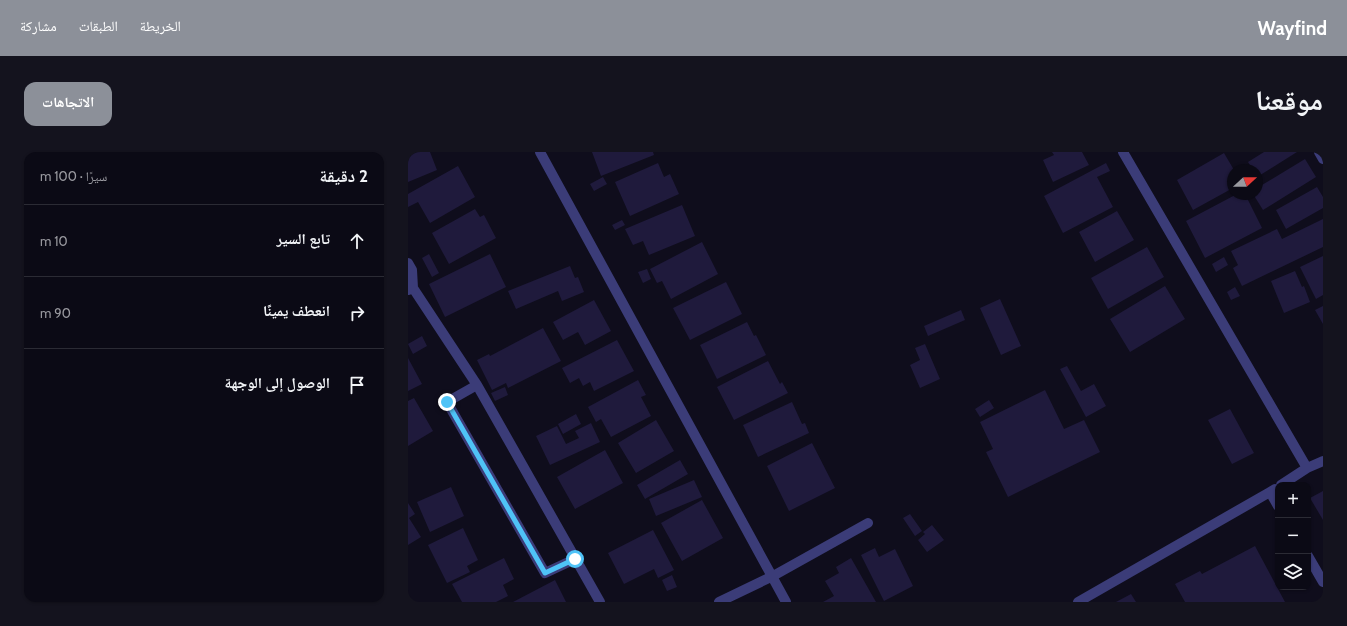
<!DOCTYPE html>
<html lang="ar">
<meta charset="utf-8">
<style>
body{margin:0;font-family:Cabin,"Noto Naskh Arabic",sans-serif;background:#14131e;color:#f1f3f6;direction:rtl}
.controls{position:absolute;right:12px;bottom:12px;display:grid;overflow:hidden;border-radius:8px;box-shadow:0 1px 3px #0004}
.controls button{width:36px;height:36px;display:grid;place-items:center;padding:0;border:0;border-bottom:1px solid #2b2b34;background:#0b0a15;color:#f1f3f6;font:20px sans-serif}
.compass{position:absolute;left:819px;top:12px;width:36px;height:36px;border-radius:50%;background:#0b0a15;box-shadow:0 1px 3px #0004;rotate:69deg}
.stop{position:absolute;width:12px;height:12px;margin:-9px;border:3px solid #4fc3f7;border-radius:50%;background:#fff}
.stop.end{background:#4fc3f7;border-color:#fff;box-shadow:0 1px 4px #0008}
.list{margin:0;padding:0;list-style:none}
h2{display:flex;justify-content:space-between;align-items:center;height:52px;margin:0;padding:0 16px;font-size:17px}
h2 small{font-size:13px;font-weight:400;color:#9a9aa0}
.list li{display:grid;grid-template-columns:26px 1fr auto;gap:12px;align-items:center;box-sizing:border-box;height:72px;padding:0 16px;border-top:1px solid #2b2b34}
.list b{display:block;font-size:15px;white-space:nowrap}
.list em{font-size:13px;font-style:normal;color:#9a9aa0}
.icon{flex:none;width:22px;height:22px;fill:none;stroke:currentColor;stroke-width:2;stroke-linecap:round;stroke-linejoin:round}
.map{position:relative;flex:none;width:915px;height:450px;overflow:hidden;direction:ltr;border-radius:12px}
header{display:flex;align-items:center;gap:24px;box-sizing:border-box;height:56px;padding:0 20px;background:#8c9099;color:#fff}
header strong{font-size:19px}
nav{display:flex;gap:22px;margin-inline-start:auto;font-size:14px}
.intro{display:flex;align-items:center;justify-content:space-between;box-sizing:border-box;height:96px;padding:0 24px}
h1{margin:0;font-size:28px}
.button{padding:10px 18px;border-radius:12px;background:#8c9099;color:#fff;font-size:14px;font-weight:700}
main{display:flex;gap:24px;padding:0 24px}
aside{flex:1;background:#0b0a15;border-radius:12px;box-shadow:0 1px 3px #0004}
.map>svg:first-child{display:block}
.building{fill:#1f1a3c}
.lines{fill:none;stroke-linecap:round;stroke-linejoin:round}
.minor{stroke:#3b3c78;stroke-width:10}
.route{stroke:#4fc3f7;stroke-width:5}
</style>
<header>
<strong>Wayfind</strong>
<nav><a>الخريطة</a><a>الطبقات</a><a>مشاركة</a></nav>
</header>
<div class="intro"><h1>موقعنا</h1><a class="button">الاتجاهات</a></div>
<main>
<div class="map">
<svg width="915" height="450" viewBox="0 0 915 450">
<rect width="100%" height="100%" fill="#0f0d1c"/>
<!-- building -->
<path class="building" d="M0,0H22L29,18L0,30Z
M184,0H245L246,3L193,24Z
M644,0H674L681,13L645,30L635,8L646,3Z
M856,0H889L849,25V18H845L840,10Z
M816,1L826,18L825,36L785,58L769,28Z
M897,7L908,25L855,58L845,42H849V36Z
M250,11L256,25L262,22L271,42L222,64L207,30Z
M698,11L702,19L689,25L705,55L655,81L636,44Z
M50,14L67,45L22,71L10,50L0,55V42Z
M195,25L199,32L186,39L182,32Z
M909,35L915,45V56L878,77L868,58Z
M829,42H837L854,76L797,106L778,69Z
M274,53L287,84L241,103L235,89L225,93L217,77Z
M67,57L72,65L76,63L88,86L41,112L24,81Z
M709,59L726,88L687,110L671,80Z
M915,67V95L834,134L825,116L830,113L823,99L869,77L874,87Z
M214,68L217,73L207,78L204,73Z
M294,90L310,122L263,147L254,129L249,131L242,117Z
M739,95L756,125L700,157L683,126Z
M21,102L31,121L24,125L14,106Z
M82,102L98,135L37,165L21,132Z
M915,104V143L908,147L892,115Z
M816,105L820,113L808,120L804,112Z
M162,114L167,126L170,125L176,140L154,149L150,139L108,157L100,139Z
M239,117L243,127L235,131L230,120Z
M887,119L894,135L896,134L902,150L876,161L863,129Z
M318,130L334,162L282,188L265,156Z
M757,134L777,167L722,200L702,167Z
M827,135L832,144L823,148L819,140Z
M592,147L613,194L593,203L572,156Z
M186,148L203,179L177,193L170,180L155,188L145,170Z
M915,154V172L907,158Z
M553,158L557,168L520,184L516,174Z
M339,170L346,184L348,183L358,203L309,227L292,193Z
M135,176L153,209L100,236L98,231L84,238L69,208L81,202L82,204Z
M14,184L19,194L5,202L0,192Z
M209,188L226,219L186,239L182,230L175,234L171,226L162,231L154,216Z
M517,192L532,227L512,236L502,213L512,208L507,196Z
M0,206L14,232L0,239Z
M360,209L372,232L374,230L380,241L326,268L309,235Z
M659,214L673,239L686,232L698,254L678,265L652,217Z
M230,228L238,243L233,245L243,264L203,285L193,267L188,270L180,255Z
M97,235L100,243L87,249L83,241Z
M637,238L656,277L676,268L692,300L600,345L578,300L585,297L572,270Z
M6,246L25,279L0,294V249Z
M581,248L586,256L572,265L567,257Z
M384,250L394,272L397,271L401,281L350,305L335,273Z
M822,257L846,301L824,312L800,268Z
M168,262L173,272L155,282L150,272Z
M248,268L266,299L228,321L210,291Z
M183,271L192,290L142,313L128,284L149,274L158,292L171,286L167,279Z
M404,291L427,336L381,359L359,314Z
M197,298L215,331L167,357L149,325Z
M272,308L280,322L237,347L229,333Z
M286,328L294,345L248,364L241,347Z
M43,335L56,364L22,380L9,350Z
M915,339V368L902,346Z
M294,348L315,386L274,409L253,371Z
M0,351L7,362L1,366L13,385L0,393Z
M502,362L514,379L507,384L495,366Z
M524,373L536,388L519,400L510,388L517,382L515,380Z
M55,376L70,408L59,414L62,420L39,431L20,393Z
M245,378L266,418L250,426L246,417L216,432L200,401Z
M847,394L877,450H777L767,432L792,419L794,422Z
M467,396L471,405L487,397L505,434L476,449L453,403Z
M96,406L106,427L95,433L100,444L88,450H54L44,432Z
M443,406L468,450H415L426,444L417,429L431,421L428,415Z
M264,423L269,435L259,439L254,428Z
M147,428L158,450H105Z
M723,442L728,450H708Z"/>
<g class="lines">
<!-- minor -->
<path class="minor" d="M132,0L378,450
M715,0L899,316L915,309
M911,0L915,7
M0,111L4,118L5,136L0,138
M5,136L69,233
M873,333L899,316
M867,337L862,340L870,354
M900,404L915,430
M167,407L137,421L39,250L69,233L192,450
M311,450L365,424L460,371
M670,450L862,340"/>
</g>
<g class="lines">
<!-- route -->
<path class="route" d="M39,250L137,421L167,407"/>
</g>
</svg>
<div class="controls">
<button>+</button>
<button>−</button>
<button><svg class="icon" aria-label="layers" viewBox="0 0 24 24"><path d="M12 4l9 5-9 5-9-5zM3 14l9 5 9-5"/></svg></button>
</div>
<svg class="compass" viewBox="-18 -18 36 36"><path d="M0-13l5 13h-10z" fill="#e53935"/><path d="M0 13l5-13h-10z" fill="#9a9aa0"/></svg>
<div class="stop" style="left:167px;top:407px"></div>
<div class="stop end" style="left:39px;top:250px"></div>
</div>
<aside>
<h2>2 دقيقة<small>سيرًا · 100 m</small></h2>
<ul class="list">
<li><svg class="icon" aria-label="ahead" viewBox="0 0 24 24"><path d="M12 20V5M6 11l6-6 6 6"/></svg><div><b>تابع السير</b></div><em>10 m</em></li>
<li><svg class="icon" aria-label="right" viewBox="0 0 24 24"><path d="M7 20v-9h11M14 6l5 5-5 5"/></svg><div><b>انعطف يمينًا</b></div><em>90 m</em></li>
<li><svg class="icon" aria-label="arrive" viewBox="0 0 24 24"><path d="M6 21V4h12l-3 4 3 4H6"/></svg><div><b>الوصول إلى الوجهة</b></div></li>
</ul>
</aside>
</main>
